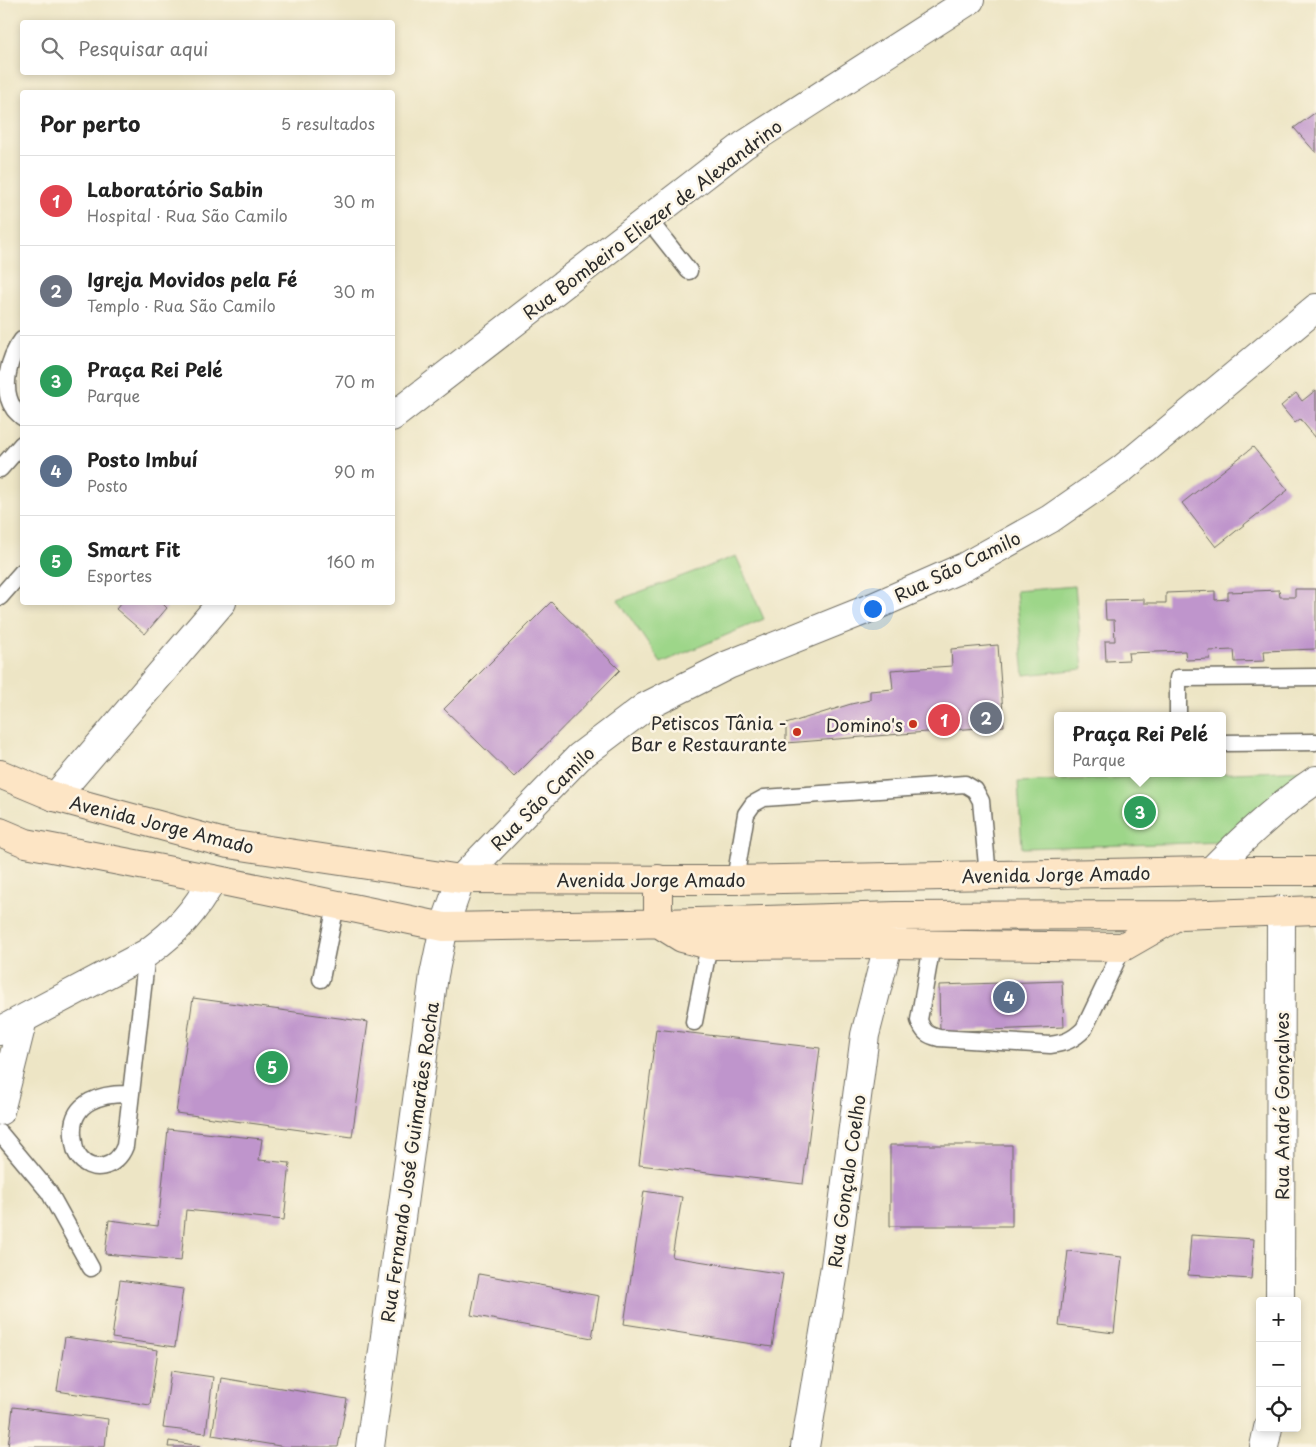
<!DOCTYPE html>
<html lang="pt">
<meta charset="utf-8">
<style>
body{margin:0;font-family:"Playpen Sans",sans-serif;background:#f6f6f6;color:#222}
.controls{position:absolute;right:15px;bottom:15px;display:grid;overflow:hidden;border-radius:5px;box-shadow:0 2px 8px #0003}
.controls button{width:45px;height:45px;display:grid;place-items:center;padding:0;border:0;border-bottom:1px solid #e0e0e0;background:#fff;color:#222;font:25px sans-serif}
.you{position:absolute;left:872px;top:608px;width:18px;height:18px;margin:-12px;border:4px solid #fff;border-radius:50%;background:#1a73e8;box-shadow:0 0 0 8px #1a73e833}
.badge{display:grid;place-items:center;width:32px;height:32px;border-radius:50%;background:#ea580c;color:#fff;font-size:16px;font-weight:700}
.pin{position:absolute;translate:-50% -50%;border:2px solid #fff;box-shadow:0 1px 5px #0006}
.popup{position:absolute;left:1054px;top:712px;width:172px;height:65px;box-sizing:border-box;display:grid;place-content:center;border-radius:5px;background:#fff;filter:drop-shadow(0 1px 4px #0005);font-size:16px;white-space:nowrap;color:#767676}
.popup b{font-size:19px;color:#222}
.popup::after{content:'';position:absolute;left:50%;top:100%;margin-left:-10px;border:10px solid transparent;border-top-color:#fff}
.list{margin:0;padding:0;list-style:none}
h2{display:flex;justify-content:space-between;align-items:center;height:65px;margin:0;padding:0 20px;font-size:21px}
h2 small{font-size:16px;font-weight:400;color:#767676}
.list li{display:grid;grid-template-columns:32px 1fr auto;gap:15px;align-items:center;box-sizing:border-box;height:90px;padding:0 20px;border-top:1px solid #e0e0e0}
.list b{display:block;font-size:19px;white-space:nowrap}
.list p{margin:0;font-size:16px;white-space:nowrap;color:#767676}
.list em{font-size:16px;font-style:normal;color:#767676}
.icon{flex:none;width:28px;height:28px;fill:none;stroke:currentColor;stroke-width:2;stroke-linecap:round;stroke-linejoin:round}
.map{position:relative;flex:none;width:1316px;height:1447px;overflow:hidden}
.search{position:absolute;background:#fff;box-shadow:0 2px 8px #0003;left:20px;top:20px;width:375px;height:55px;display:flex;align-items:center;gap:12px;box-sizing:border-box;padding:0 18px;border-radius:5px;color:#767676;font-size:19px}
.panel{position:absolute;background:#fff;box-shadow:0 2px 8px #0003;left:20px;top:90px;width:375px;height:515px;border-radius:5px}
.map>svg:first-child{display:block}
.green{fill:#9dd689;stroke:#64805a}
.building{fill:#bf95cc}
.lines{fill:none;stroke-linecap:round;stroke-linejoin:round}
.lane-casing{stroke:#6f6c61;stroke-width:19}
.street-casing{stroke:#6f6c61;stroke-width:30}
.secondary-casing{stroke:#6f6c61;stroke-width:30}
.lane{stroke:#fff;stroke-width:16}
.street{stroke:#fff;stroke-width:28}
.secondary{stroke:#fde5c5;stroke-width:28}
.poi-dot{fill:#c8321e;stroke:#fcf5e5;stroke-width:2}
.labels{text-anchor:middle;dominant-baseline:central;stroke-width:5;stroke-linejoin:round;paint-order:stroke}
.street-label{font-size:18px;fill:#2b2b2b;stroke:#fcf5e5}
.poi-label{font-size:18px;fill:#2b2b2b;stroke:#fcf5e5;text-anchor:end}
</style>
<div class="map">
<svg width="1316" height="1447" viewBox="0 0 1316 1447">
<rect width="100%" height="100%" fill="#fcf5e5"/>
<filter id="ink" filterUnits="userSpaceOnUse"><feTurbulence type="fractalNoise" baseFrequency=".02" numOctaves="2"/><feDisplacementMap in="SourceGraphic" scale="10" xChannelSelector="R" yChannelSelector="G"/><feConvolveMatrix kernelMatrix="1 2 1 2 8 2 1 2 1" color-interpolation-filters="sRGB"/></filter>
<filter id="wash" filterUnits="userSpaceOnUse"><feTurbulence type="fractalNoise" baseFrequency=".0096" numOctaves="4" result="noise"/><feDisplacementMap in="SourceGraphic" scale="20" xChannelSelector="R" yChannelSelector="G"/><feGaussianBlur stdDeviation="1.12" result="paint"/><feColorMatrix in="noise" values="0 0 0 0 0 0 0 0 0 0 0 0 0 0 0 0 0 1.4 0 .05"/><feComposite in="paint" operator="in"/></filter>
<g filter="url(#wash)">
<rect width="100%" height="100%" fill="#ede5c5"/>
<!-- green -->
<path class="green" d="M736,556L764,619L661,663L618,600Z
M1075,586L1083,669L1024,675L1016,591Z
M1307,770L1226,842L1022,848L1018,782Z"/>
<g id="blocks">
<!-- building -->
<path class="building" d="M1316,112V153L1294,128Z
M1316,390V438L1300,419L1295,423L1281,406L1296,393L1302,401Z
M1253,447L1288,490L1216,547L1182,503Z
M1295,589H1316V649L1264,651L1265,661L1235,662L1234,650L1209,651L1210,659L1186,660L1185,651L1128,653L1129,660L1106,661L1105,641H1115L1114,620H1106L1105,600L1144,599V603H1166V593L1215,591V600L1228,599V592L1279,590L1280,597H1295Z
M122,602H161L167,608L145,634L116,609Z
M551,602L620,670L514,777L444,709Z
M998,645L1004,726L786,743V724L851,704L870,700V691L893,689L891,670L952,666L951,649Z
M1062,981L1064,1027L940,1032L939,985Z
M193,998L368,1022L352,1137L176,1113Z
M656,1029L820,1048L803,1184L639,1165Z
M168,1129L262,1139L259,1160L290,1163L284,1220L186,1210L181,1261L105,1254L109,1220L158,1226Z
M890,1145H1012V1226H890Z
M644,1191L682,1197L672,1257L783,1274L772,1347L624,1324Z
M1191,1235L1254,1239L1251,1279L1188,1275Z
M1068,1251L1122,1257L1114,1333L1059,1326Z
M479,1274L599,1296L592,1338L471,1315Z
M120,1280L183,1289L175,1347L112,1338Z
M65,1337L158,1350L150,1405L57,1391Z
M171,1371L213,1377L206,1433L163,1428Z
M221,1378L347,1399L338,1447H286L212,1435Z
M13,1407L108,1419L105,1447H8Z
M169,1441L201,1446V1447H168Z"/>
</g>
</g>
<g filter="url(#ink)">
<use href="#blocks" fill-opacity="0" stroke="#6f6c61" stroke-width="1"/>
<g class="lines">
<defs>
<path id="lane" d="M648,219L689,271
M22,340C9,357 0,389 14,409C16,412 20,415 22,417
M0,469L22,444
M0,597L22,572
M1178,716V678L1316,677
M1222,743L1316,742
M735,880L746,814L753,804L764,798L965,784L975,790L981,801L988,876
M932,945L919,1020C923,1032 927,1035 939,1038L1050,1045C1065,1043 1073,1040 1084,1029L1123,947
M321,979L336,905
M694,1022L709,945
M130,1094C103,1093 70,1101 73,1135C74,1141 74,1149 77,1154C90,1176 117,1168 125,1146L147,953
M0,1133L49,1192L91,1268"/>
<path id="street" d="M392,417L744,145L970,0
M55,797L222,602
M1211,871C1244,837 1277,806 1316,780
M0,1031L147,953C178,930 194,913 213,879
M0,1111L23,1019
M1280,1301L1281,910
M370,1447L434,975L444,927L461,879L579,757L645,707L728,665L873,607L964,567L1050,519L1122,469L1316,308
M805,1447L835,1266L865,1035L894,922
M1264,1447L1268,1428"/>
<path id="secondary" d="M0,774L55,797L228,844L461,879L735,880L1211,871H1316
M0,832L26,843L213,879L444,927L631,924L896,916L1180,915L1316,910
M658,879V923L682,938L709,945L888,944L1123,947L1177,916"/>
</defs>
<!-- lane casing -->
<use href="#lane" class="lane-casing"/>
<!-- street casing -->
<use href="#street" class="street-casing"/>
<!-- secondary casing -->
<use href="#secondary" class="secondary-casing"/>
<!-- lane -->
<use href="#lane" class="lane"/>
<!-- street -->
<use href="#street" class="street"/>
<!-- secondary -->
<use href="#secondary" class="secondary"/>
</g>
</g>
<!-- markers -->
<g class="poi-dot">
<circle cx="913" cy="724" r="5"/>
<circle cx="797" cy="732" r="5"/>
</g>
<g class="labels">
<!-- street labels -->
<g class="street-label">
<text transform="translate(652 219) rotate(-37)">Rua Bombeiro Eliezer de Alexandrino</text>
<text transform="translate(957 566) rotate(-26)">Rua São Camilo</text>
<text transform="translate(542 798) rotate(-45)">Rua São Camilo</text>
<text transform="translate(162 824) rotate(14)">Avenida Jorge Amado</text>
<text transform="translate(1056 874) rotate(-1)">Avenida Jorge Amado</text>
<text x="651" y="879">Avenida Jorge Amado</text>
<text transform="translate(1281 1106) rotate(-90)">Rua André Gonçalves</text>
<text transform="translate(409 1162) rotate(-82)">Rua Fernando José Guimarães Rocha</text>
<text transform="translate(846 1181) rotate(-82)">Rua Gonçalo Coelho</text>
</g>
<!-- poi labels -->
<g class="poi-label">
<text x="787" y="722">Petiscos Tânia -<tspan x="787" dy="21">Bar e Restaurante</tspan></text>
<text x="903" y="724">Domino's</text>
</g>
</g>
</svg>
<div class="controls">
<button>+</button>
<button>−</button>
<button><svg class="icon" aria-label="locate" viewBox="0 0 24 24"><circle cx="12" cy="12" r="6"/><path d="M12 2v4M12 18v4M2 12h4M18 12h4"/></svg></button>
</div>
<div class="you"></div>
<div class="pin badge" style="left:944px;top:720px;background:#e0444e">1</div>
<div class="pin badge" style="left:986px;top:718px;background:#6b7280">2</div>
<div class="pin badge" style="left:1140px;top:812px;background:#2e9e5b">3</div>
<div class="popup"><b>Praça Rei Pelé</b>Parque</div>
<div class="pin badge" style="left:1009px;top:997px;background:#5c6f8a">4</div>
<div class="pin badge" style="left:272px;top:1067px;background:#2e9e5b">5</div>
<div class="search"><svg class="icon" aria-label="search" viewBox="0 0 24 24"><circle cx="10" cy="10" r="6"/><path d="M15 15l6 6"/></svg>Pesquisar aqui</div>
<section class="panel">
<h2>Por perto<small>5 resultados</small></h2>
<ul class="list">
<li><span class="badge" style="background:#e0444e">1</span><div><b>Laboratório Sabin</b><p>Hospital · Rua São Camilo</p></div><em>30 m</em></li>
<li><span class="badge" style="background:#6b7280">2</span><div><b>Igreja Movidos pela Fé</b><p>Templo · Rua São Camilo</p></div><em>30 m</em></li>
<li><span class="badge" style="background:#2e9e5b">3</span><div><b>Praça Rei Pelé</b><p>Parque</p></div><em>70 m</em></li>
<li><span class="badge" style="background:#5c6f8a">4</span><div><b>Posto Imbuí</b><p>Posto</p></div><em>90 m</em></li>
<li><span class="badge" style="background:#2e9e5b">5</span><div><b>Smart Fit</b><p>Esportes</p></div><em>160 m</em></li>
</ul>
</section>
</div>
